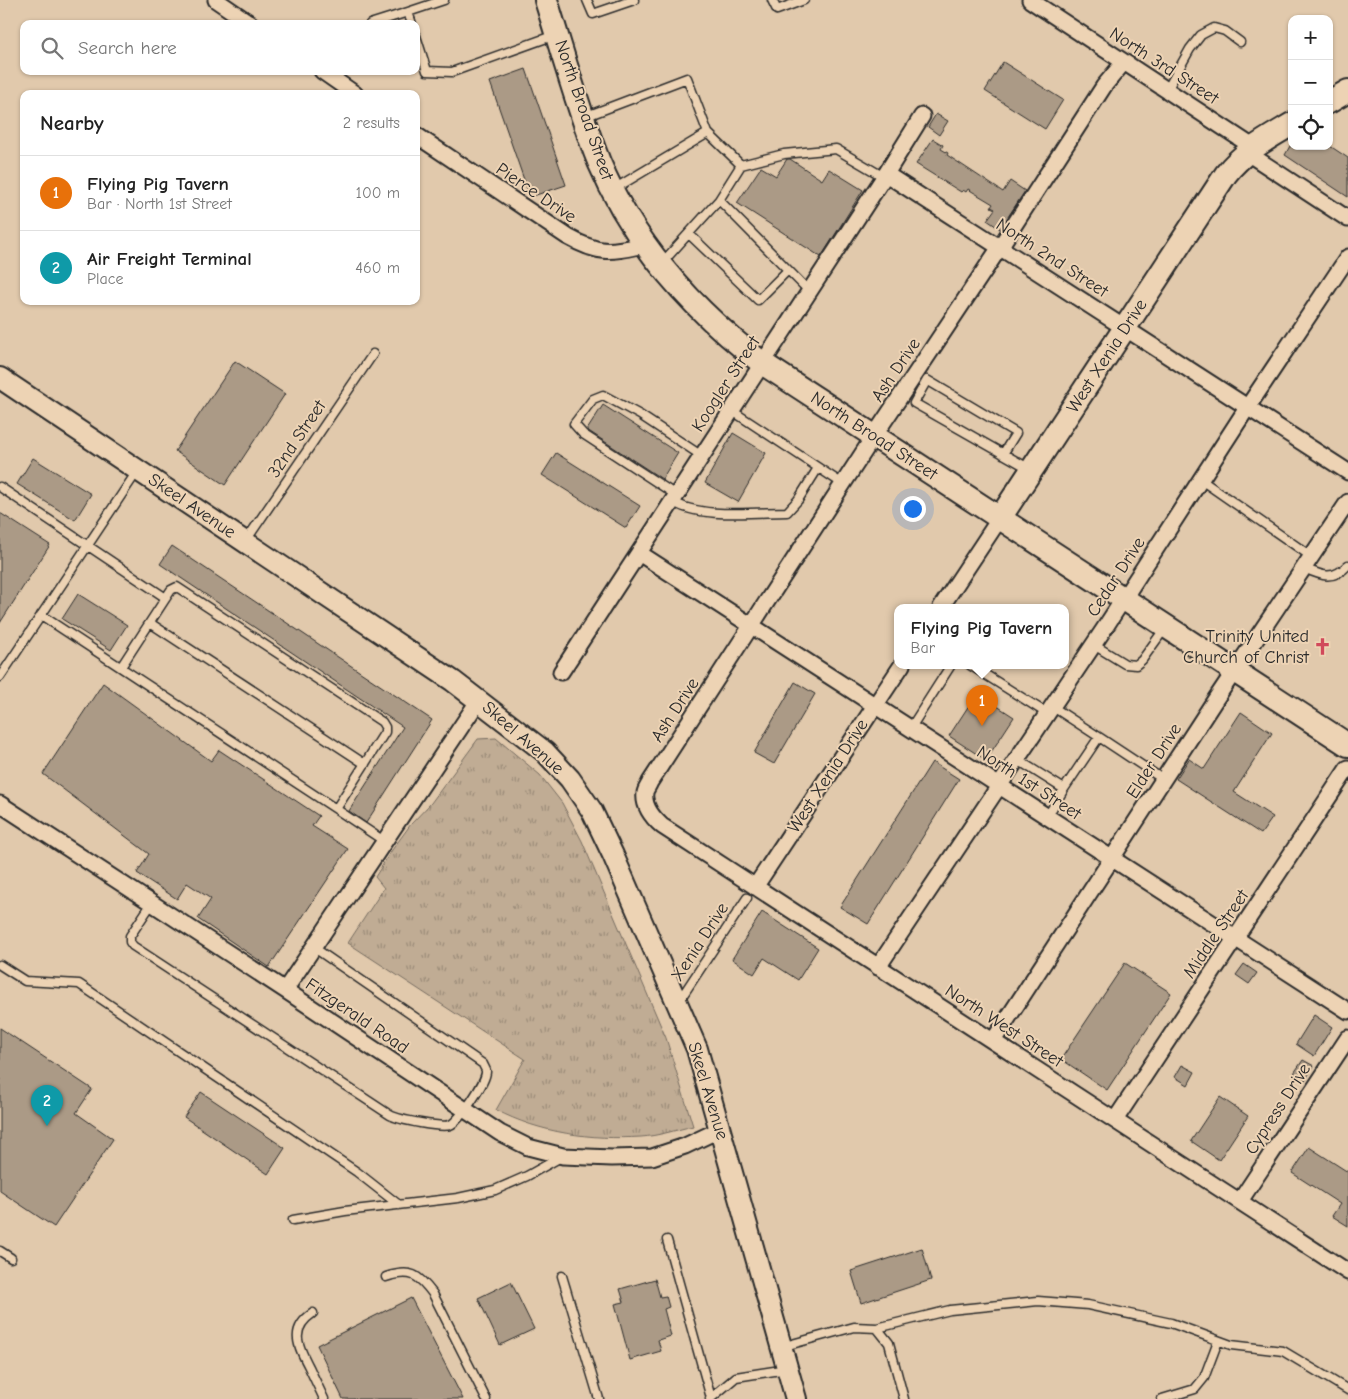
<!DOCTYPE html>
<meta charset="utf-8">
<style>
body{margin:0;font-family:"Comic Neue",sans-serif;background:#f6f6f6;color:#222}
.controls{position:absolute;right:15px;top:15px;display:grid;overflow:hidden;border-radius:10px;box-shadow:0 1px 4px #0004}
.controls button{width:45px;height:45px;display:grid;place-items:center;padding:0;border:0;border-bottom:1px solid #e0e0e0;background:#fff;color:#222;font:25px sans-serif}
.you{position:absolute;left:912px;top:508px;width:18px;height:18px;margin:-12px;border:4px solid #fff;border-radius:50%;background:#1a73e8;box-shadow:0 0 0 8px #1a73e833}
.badge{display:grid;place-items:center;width:32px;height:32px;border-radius:50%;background:#7c3aed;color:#fff;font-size:16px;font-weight:700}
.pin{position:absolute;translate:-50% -41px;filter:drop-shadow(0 1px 2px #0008)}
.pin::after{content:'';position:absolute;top:26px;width:18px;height:15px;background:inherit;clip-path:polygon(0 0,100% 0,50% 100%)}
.popup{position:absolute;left:894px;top:604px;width:175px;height:65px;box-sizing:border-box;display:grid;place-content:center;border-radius:10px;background:#fff;filter:drop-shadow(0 1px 4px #0005);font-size:16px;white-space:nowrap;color:#767676}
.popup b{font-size:19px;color:#222}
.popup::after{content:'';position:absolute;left:50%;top:100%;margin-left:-10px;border:10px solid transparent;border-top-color:#fff}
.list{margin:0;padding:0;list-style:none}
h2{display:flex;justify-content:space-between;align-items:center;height:65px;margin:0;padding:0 20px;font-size:21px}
h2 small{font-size:16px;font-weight:400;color:#767676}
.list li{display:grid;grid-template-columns:32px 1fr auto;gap:15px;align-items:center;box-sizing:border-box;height:75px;padding:0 20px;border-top:1px solid #e0e0e0}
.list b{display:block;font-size:19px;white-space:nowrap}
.list p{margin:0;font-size:16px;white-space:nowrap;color:#767676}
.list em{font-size:16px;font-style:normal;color:#767676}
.icon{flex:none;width:28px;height:28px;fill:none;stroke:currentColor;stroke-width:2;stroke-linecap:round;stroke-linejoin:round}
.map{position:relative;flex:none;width:1348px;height:1399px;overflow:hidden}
.search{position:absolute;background:#fff;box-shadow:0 1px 4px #0004;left:20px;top:20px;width:400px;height:55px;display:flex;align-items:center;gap:12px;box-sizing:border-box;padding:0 18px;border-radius:10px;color:#767676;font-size:19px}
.panel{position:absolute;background:#fff;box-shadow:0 1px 4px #0004;left:20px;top:90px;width:400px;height:215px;border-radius:10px}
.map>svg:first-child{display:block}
.grass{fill:url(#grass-tufts);stroke:#766c60}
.building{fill:#ab9a86;stroke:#2b2b2b}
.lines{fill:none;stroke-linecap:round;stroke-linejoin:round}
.lane-casing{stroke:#2b2b2b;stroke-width:11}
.street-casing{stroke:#2b2b2b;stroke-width:19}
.secondary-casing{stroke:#2b2b2b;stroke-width:24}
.primary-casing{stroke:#2b2b2b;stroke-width:26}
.lane{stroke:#edd3b4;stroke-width:8}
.street{stroke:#edd3b4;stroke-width:15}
.secondary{stroke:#edd3b4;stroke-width:20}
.primary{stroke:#edd3b4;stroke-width:22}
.labels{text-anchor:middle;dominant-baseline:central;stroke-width:4;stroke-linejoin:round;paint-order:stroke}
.street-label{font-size:18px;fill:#2b2b2b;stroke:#edd3b4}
.poi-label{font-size:18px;fill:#2b2b2b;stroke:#edd3b4;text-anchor:end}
</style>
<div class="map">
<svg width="1348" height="1399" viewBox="0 0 1348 1399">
<defs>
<pattern id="grass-tufts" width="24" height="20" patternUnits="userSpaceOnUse" patternTransform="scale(1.25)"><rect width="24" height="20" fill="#c0ac94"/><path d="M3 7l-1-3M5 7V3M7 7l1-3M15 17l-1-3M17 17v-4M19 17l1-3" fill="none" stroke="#9c8c79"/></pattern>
</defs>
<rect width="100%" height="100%" fill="#e1c9ac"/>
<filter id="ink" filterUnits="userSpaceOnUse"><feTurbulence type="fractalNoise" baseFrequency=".02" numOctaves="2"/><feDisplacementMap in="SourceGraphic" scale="10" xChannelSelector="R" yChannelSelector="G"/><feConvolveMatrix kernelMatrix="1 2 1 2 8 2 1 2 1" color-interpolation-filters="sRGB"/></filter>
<g filter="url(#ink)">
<!-- grass -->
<path class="grass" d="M496,738L540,775L562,803L582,841L666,1038L693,1126C676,1130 658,1136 641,1137C591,1140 540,1133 496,1110L525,1059L348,943L384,888L375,877L392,850L411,824L431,803L478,739Z"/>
<!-- building -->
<path class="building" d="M1003,62L1063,100L1045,129L985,91Z
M526,69L566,185L530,197L490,82Z
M936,114L948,121L939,135L928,127Z
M933,139L943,145L941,149L948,153L947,155L1003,192L1010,181L1025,191L1000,229L987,220L995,209L991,207L993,204L968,189L966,192L963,190L961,192L916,164Z
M1290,146H1330L1348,158V197L1285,155Z
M787,159H790L822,180L829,169L863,190L821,257L737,203L761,167L776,176Z
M235,361L285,394L225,485L175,451Z
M603,405L678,453L662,479L587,430Z
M733,433L766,453L738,502L705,483Z
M556,453L640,506L626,528L542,475Z
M33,458L91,494L75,520L17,484Z
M0,513L50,545L0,623Z
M172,546L432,720L366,823L349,811L403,727L160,564Z
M78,594L127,625L111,650L62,619Z
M795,682L815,694L774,764L754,753Z
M103,683L211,761L219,750L319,816L312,826L348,849L269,967L198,919L211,899L187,883L177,899L137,873L149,854L43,774Z
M977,693L1014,717L986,760L949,736Z
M1241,712L1272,733L1234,792L1273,817L1261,834L1176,779L1189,759L1204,769Z
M932,762L959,779L868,924L840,907Z
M762,912L818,948L798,980L764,958L754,974L732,959Z
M1125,963L1171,993L1107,1090L1061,1059Z
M1244,964L1257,973L1249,984L1236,975Z
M1314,1015L1332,1027L1314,1056L1296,1044Z
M0,1028L92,1089L76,1113L113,1139L54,1227L0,1191Z
M1303,1060L1314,1066L1305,1080L1294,1073Z
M1182,1065L1195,1072L1188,1085L1175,1077Z
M201,1092L285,1148L268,1174L184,1117Z
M1220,1097L1248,1116L1219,1160L1191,1141Z
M1309,1147L1348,1172V1226L1332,1216L1340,1204L1292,1173Z
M922,1248L931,1280L861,1303L851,1271Z
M655,1279L660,1297L666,1296L669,1307L664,1309L671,1336L658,1340L661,1351L630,1360L615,1304L624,1302L620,1289Z
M511,1282L534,1329L500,1345L478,1298Z
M411,1298L463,1399H343L317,1345Z"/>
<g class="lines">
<defs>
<path id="lane" d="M587,0L593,14L634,0
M772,0L777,10L804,0
M370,24L408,12
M412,24L408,12L444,0
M416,36L427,71L452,72L555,35
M1167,90L1190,49L1201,35L1214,28L1225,31L1240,42
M584,117L687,78L708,133
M741,165L784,154L836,149L884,177
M614,189L708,133L741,165L719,200
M689,234L758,300L788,270
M662,263L719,200L809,291
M731,410L843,484
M1003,454L1016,433L927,380L914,403L1030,469
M1201,480L1312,557
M0,487L166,598
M676,495L583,434L574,424L593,399L603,395L640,415L702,456
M673,501C696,519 757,512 787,512L798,500L818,468
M245,542L373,354
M1304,568C1322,576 1333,581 1348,565
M41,615L336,809L385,732V727L382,722L177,587L171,590L121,667
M150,623L365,764
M1094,645L1125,664L1136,665L1142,660L1165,628
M970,665L1048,714
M0,677L138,470
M1053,707L1099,737
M910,729L951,665
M1018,760L1064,789L1047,817
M1064,789L1099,737L1164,780
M336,809L384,841
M152,903L130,936V942L133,946L390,1115C399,1120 442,1128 450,1125C459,1122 487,1081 486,1071C486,1069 484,1067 483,1064L313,947
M0,965L25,981L79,984L357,1172L399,1205
M679,1001L747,898
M293,1220L345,1211L458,1198L495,1190L527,1176L561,1157
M667,1240L711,1398
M0,1251L11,1258
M562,1276L599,1399
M386,1277C411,1269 418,1274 433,1294L486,1399
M313,1313C289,1329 298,1346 309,1367C314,1378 319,1388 324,1399
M877,1328L950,1310L1038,1301L1088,1305L1171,1323L1231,1345L1283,1351L1348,1390
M781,1347L854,1327L877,1328L889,1343L904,1399
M710,1399L736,1377L787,1369
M1162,1399L1195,1389L1204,1378L1218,1341"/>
<path id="street" d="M216,0L251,24
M1030,0L1253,147
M1124,62L1104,86L1000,247L874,436L650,782C649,785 645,790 645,793C643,807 653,818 662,826L1348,1272
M322,71L355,94
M416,135L568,237C600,255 610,252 645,245
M1246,152L1348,219
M886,174L1348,472
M639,553L1348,1011
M941,607L1000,518
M561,672L884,177L922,116
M0,804L285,990L500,1133L528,1147L563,1156L612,1158L652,1157L685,1146L721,1129
M755,887L902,665
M878,967L1104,629L1247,408L1348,257
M285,990L479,700
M993,1041L1215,700L1348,502
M1115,1120L1348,768
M1240,1201L1348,1038"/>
<path id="secondary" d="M0,378L453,681L545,752L570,779L592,811L613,855L697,1049L796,1399"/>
<path id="primary" d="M546,0C563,54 578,110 599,162C633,243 693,310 762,363L1348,745
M1329,102L1348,91
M1000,518L1226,174C1244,151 1267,139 1292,124"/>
</defs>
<!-- lane casing -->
<use href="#lane" class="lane-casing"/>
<!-- street casing -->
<use href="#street" class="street-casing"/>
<!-- secondary casing -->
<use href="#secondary" class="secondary-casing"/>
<!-- primary casing -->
<use href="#primary" class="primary-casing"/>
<!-- lane -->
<use href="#lane" class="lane"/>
<!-- street -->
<use href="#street" class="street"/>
<!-- secondary -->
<use href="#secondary" class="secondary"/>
<!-- primary -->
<use href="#primary" class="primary"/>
</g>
</g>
<!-- icons -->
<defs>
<symbol id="church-bare" viewBox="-9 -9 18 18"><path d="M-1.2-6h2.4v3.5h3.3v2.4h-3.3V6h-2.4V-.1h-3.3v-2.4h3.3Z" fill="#d1495b" stroke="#edd3b4" stroke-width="2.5" paint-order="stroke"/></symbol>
</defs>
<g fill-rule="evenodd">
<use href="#church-bare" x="1310" y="634" width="25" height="25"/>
</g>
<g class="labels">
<!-- street labels -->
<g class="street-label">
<text transform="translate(1164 66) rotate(33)">North 3rd Street</text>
<text transform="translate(584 110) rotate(71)">North Broad Street</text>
<text transform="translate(536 193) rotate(34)">Pierce Drive</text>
<text transform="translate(1052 258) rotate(33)">North 2nd Street</text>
<text transform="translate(1107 356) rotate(-57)">West Xenia Drive</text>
<text transform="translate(896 370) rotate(-56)">Ash Drive</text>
<text transform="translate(726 384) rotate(-57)">Koogler Street</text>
<text transform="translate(874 436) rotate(33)">North Broad Street</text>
<text transform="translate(297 439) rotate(-56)">32nd Street</text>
<text transform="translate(192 506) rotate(34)">Skeel Avenue</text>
<text transform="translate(1116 577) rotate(-57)">Cedar Drive</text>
<text transform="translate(675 710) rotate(-57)">Ash Drive</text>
<text transform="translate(523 738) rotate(41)">Skeel Avenue</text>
<text transform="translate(1154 761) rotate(-57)">Elder Drive</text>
<text transform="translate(828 776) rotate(-57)">West Xenia Drive</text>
<text transform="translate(1029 783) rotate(33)">North 1st Street</text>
<text transform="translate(1216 934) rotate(-56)">Middle Street</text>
<text transform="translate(700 942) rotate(-57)">Xenia Drive</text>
<text transform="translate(357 1016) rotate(34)">Fitzgerald Road</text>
<text transform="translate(1004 1026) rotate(33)">North West Street</text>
<text transform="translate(708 1091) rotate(73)">Skeel Avenue</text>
<text transform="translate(1278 1109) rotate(-57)">Cypress Drive</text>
</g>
<!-- poi labels -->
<g class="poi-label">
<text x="1309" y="636">Trinity United<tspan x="1309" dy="21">Church of Christ</tspan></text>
</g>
</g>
</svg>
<div class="controls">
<button>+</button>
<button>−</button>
<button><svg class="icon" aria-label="locate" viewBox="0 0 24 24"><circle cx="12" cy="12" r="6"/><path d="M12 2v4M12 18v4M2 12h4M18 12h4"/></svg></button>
</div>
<div class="you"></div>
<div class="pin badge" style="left:982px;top:726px;background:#e8710a">1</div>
<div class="popup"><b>Flying Pig Tavern</b>Bar</div>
<div class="pin badge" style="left:47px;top:1126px;background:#0f9aa8">2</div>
<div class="search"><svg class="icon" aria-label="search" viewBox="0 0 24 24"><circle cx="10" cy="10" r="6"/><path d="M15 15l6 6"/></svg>Search here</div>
<section class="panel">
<h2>Nearby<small>2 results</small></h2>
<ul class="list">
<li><span class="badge" style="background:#e8710a">1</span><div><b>Flying Pig Tavern</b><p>Bar · North 1st Street</p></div><em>100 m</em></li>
<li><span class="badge" style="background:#0f9aa8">2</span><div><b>Air Freight Terminal</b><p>Place</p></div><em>460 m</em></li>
</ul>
</section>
</div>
